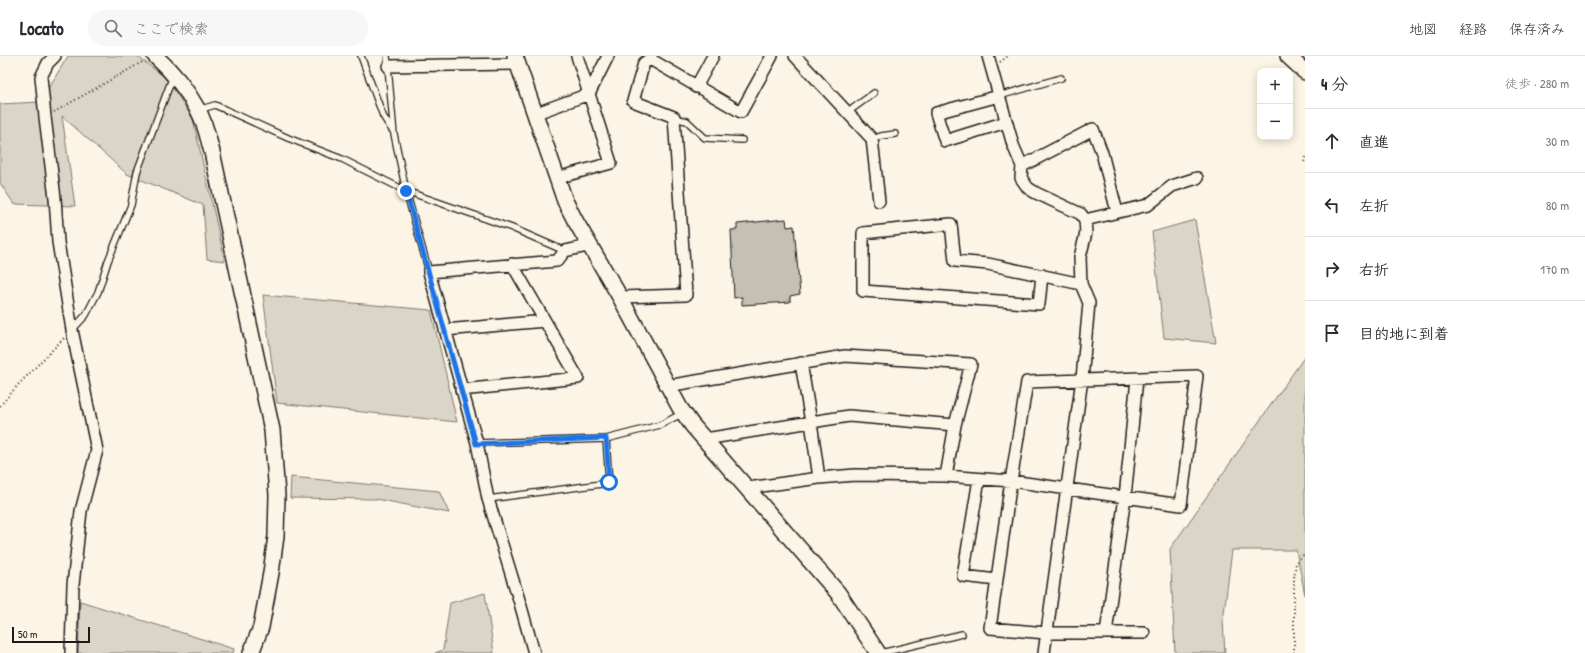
<!DOCTYPE html>
<html lang="ja">
<meta charset="utf-8">
<style>
body{margin:0;font-family:"Patrick Hand","Klee One",sans-serif;background:#f7f7f7;color:#2b2b33}
.controls{position:absolute;right:12px;top:12px;display:grid;overflow:hidden;border-radius:8px;box-shadow:0 2px 10px #0003}
.controls button{width:36px;height:36px;display:grid;place-items:center;padding:0;border:0;border-bottom:1px solid #e1e1e2;background:#fff;color:#2b2b33;font:20px sans-serif}
.scale{position:absolute;left:12px;bottom:10px;width:78px;box-sizing:border-box;padding-left:4px;border:2px solid #1c1c1c;border-top:0;font-size:11px;line-height:14px;white-space:nowrap;color:#1c1c1c;-webkit-text-stroke:3px #fcf5e5;paint-order:stroke}
.stop{position:absolute;width:12px;height:12px;margin:-9px;border:3px solid #1a73e8;border-radius:50%;background:#fff}
.stop.end{background:#1a73e8;border-color:#fff;box-shadow:0 1px 4px #0008}
.list{margin:0;padding:0;list-style:none}
h2{display:flex;justify-content:space-between;align-items:center;height:52px;margin:0;padding:0 16px;font-size:17px}
h2 small{font-size:13px;font-weight:400;color:#7c7c81}
.list li{display:grid;grid-template-columns:26px 1fr auto;gap:12px;align-items:center;box-sizing:border-box;height:64px;padding:0 16px;border-top:1px solid #e1e1e2}
.list b{display:block;font-size:15px;white-space:nowrap}
.list em{font-size:13px;font-style:normal;color:#7c7c81}
.icon{flex:none;width:22px;height:22px;fill:none;stroke:currentColor;stroke-width:2;stroke-linecap:round;stroke-linejoin:round}
.map{position:relative;flex:none;width:1305px;height:597px;overflow:hidden}
header{display:flex;align-items:center;gap:24px;box-sizing:border-box;height:56px;padding:0 20px;background:#fff;border-bottom:1px solid #e1e1e2}
header strong{font-size:19px}
nav{display:flex;gap:22px;margin-inline-start:auto;font-size:14px}
.search{width:280px;height:36px;background:#f7f7f7;display:flex;align-items:center;gap:10px;box-sizing:border-box;padding:0 14px;border-radius:22px;color:#7c7c81;font-size:15px}
main{display:flex}
aside{flex:1;background:#fff}
.map>svg:first-child{display:block}
.green{fill:#dbd5c8;stroke:#7c7872}
.building{fill:#c4c0b3;stroke:#1c1c1c}
.lines{fill:none;stroke-linecap:round;stroke-linejoin:round}
.lane-casing{stroke:#1c1c1c;stroke-width:8}
.street-casing{stroke:#1c1c1c;stroke-width:14}
.secondary-casing{stroke:#1c1c1c;stroke-width:18}
.path{stroke:#1c1c1c;stroke-width:2;stroke-dasharray:1 3;stroke-linecap:butt}
.lane{stroke:#fcf5e5;stroke-width:5.5}
.street{stroke:#fcf5e5;stroke-width:11}
.secondary{stroke:#fcf5e5;stroke-width:15}
.route{stroke:#1a73e8;stroke-width:5}
</style>
<header>
<strong>Locato</strong>
<div class="search"><svg class="icon" aria-label="search" viewBox="0 0 24 24"><circle cx="10" cy="10" r="6"/><path d="M15 15l6 6"/></svg>ここで検索</div>
<nav><a>地図</a><a>経路</a><a>保存済み</a></nav>
</header>
<main>
<div class="map">
<svg width="1305" height="597" viewBox="0 0 1305 597">
<rect width="100%" height="100%" fill="#fcf5e5"/>
<filter id="ink" filterUnits="userSpaceOnUse"><feTurbulence type="fractalNoise" baseFrequency=".025" numOctaves="2"/><feDisplacementMap in="SourceGraphic" scale="8" xChannelSelector="R" yChannelSelector="G"/><feConvolveMatrix kernelMatrix="1 2 1 2 8 2 1 2 1" color-interpolation-filters="sRGB"/></filter>
<g filter="url(#ink)">
<!-- green -->
<path class="green" d="M68,0H137L167,23L193,63L225,205L207,203L203,149L127,118L62,60L75,150L14,148L0,127V48L40,46Z
M1195,164L1216,287L1164,282L1152,176Z
M263,239L431,254L457,366L277,347Z
M1305,300V539L1296,494H1232L1223,565L1225,597H1175L1170,493Z
M291,421L439,435L449,457L376,443L290,442Z
M485,537L494,597H435L443,594L450,547Z
M80,545L234,593L233,597H78Z"/>
<!-- building -->
<path class="building" d="M786,163L787,171L794,170L800,238L790,240V246L742,249V241L734,242L731,174H737V168Z"/>
<g class="lines">
<defs>
<path id="lane" d="M361,0L383,60L392,74
M387,0L394,78L406,135L429,216
M999,40L1061,22
M198,54L215,49L288,82L342,103L406,135L512,172L565,195
M848,56L874,37
M674,62L687,65L705,82L742,84
M872,83L881,80L895,78
M72,274L86,259L98,236L108,205L131,149L137,116L173,20
M477,387L606,383L660,369L683,357
M488,443L609,427L606,383
M881,597L962,578"/>
<path id="street" d="M55,0L48,7L41,21L45,61L55,142L58,186L72,274L97,394L81,455L73,529L71,597
M577,0L589,38
M651,0L650,3L741,56L772,0
M795,0L872,83L879,145
M988,0L1013,89L1022,110L1021,122L1028,132L1036,137L1081,158L1085,164L1086,177L1080,201L1081,228L1089,247L1082,323L1044,597
M388,10L517,8
M696,31L713,0
M589,38L608,0
M999,40L936,57L945,85L1006,66
M534,58L589,38L611,107L557,122
M1022,110L1093,73L1102,97L1117,156
M1085,164L1148,149L1172,130L1197,122
M1042,219L1039,248L863,235V177L951,168L955,205L988,208L1081,228
M620,241L686,239L674,61L633,45L644,7L650,3
M445,274L545,265
M801,307L811,366L819,422
M667,330L845,300L971,308L955,369L946,420
M461,334L578,322L512,208
M705,383L849,360L955,369
M979,423L963,520L997,524
M748,432L819,422L855,419L946,420L1011,425L1181,449L1197,320L1027,326L1011,425L990,572L1046,577H1144
M1106,577L1125,441L1137,323
M534,597L520,547L488,443L477,387L429,216L557,205L565,195L588,190"/>
<path id="secondary" d="M155,0C172,15 187,34 198,54C205,66 208,82 212,96L272,374L277,439L276,480L271,517L261,571L251,597
M515,0L565,145L576,166L620,241L680,352L692,369L838,537L878,597
M1288,0L1305,16"/>
</defs>
<!-- lane casing -->
<use href="#lane" class="lane-casing"/>
<!-- street casing -->
<use href="#street" class="street-casing"/>
<!-- secondary casing -->
<use href="#secondary" class="secondary-casing"/>
<!-- path -->
<path class="path" d="M1000,6L1008,0
M54,56L144,5
M1305,101L1304,107H1305
M0,350L18,329L64,282
M1294,597V522L1296,507L1305,497"/>
<!-- lane -->
<use href="#lane" class="lane"/>
<!-- street -->
<use href="#street" class="street"/>
<!-- secondary -->
<use href="#secondary" class="secondary"/>
</g>
</g>
<g class="lines" filter="url(#ink)">
<!-- route -->
<path class="route" d="M406,135L476,388L606,382L609,426"/>
</g>
</svg>
<div class="controls">
<button>+</button>
<button>−</button>
</div>
<div class="scale">50 m</div>
<div class="stop" style="left:609px;top:426px"></div>
<div class="stop end" style="left:406px;top:135px"></div>
</div>
<aside>
<h2>4 分<small>徒歩 · 280 m</small></h2>
<ul class="list">
<li><svg class="icon" aria-label="ahead" viewBox="0 0 24 24"><path d="M12 20V5M6 11l6-6 6 6"/></svg><div><b>直進</b></div><em>30 m</em></li>
<li><svg class="icon" aria-label="left" viewBox="0 0 24 24"><path d="M17 20v-9H6M10 6l-5 5 5 5"/></svg><div><b>左折</b></div><em>80 m</em></li>
<li><svg class="icon" aria-label="right" viewBox="0 0 24 24"><path d="M7 20v-9h11M14 6l5 5-5 5"/></svg><div><b>右折</b></div><em>170 m</em></li>
<li><svg class="icon" aria-label="arrive" viewBox="0 0 24 24"><path d="M6 21V4h12l-3 4 3 4H6"/></svg><div><b>目的地に到着</b></div></li>
</ul>
</aside>
</main>
